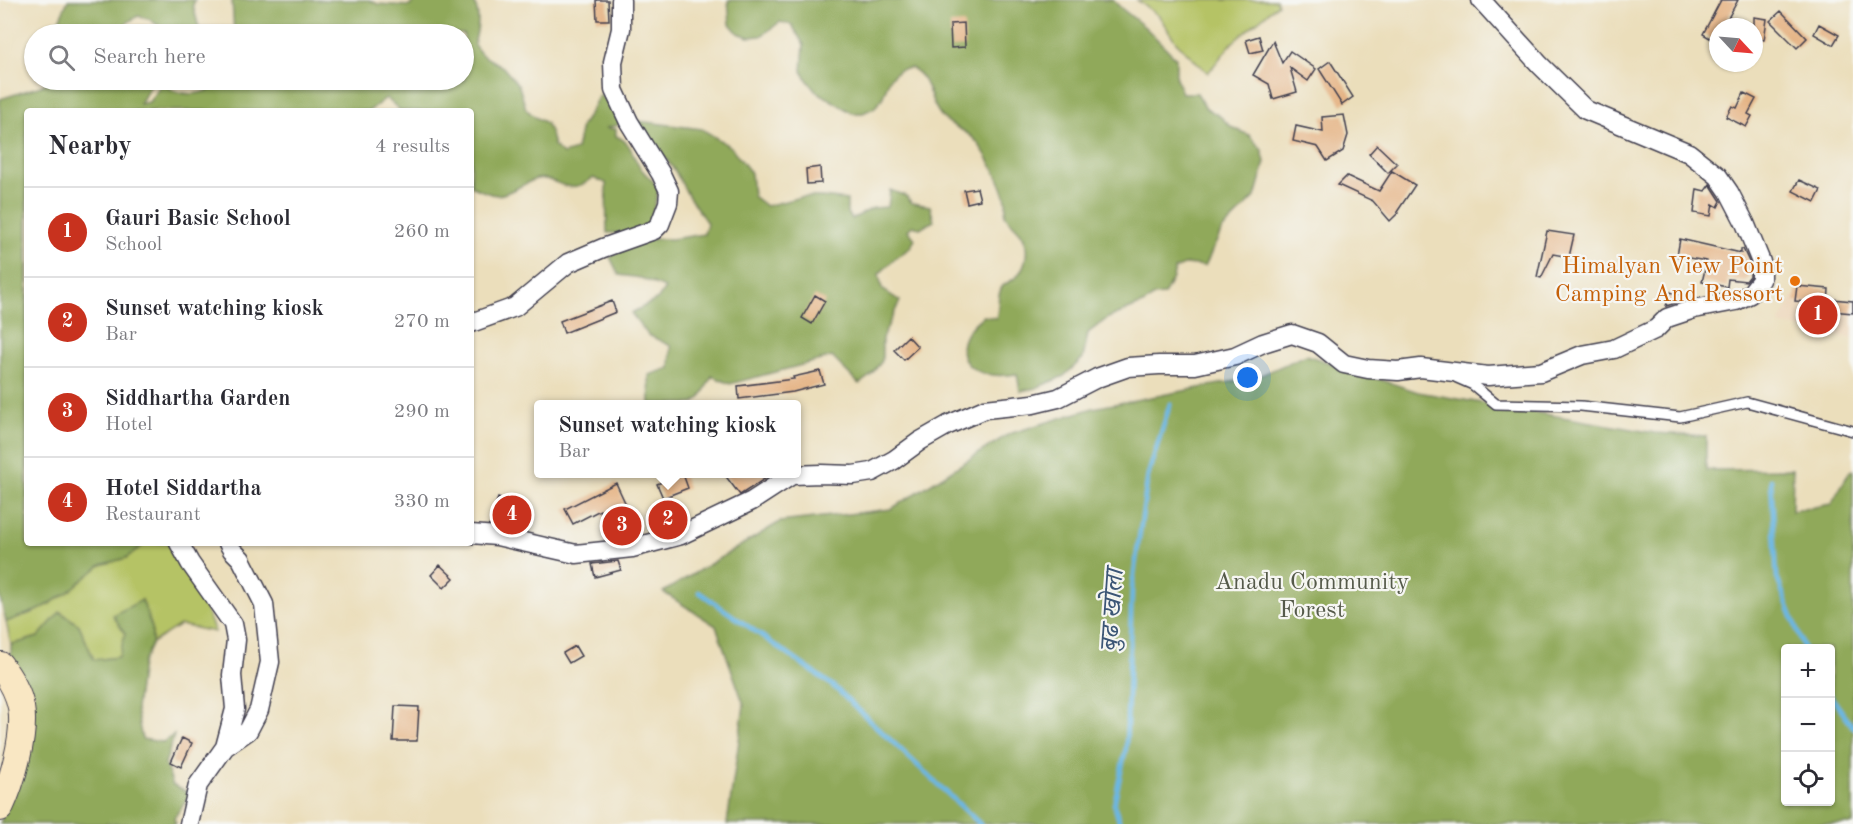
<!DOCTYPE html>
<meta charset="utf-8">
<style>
body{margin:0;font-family:"Old Standard TT","Noto Serif Devanagari",serif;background:#f2f2f3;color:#2b2b33}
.controls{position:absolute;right:18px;bottom:18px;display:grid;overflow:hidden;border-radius:6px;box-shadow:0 2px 4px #0004}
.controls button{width:54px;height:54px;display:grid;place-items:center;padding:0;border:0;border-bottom:2px solid #e1e1e2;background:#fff;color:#2b2b33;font:30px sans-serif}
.compass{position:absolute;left:1709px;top:18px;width:54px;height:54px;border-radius:50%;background:#fff;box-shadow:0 2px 4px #0004;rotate:116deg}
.you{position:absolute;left:1248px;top:378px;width:21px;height:21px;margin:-15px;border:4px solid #fff;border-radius:50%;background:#1a73e8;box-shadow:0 0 0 9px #1a73e833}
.badge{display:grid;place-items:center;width:39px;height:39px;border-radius:50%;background:#c8321e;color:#fff;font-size:20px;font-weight:700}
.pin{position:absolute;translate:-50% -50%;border:3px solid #fff;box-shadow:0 2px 6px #0006}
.popup{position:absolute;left:534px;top:400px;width:267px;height:78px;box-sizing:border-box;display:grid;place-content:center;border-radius:6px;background:#fff;filter:drop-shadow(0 2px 4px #0005);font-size:20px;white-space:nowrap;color:#7c7c81}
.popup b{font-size:22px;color:#2b2b33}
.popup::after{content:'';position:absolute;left:50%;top:100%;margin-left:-12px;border:12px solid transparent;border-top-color:#fff}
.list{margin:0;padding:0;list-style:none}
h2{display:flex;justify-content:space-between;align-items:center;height:78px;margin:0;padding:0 24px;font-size:26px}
h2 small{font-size:20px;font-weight:400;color:#7c7c81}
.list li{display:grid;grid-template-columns:39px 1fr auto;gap:18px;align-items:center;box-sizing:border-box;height:90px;padding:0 24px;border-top:2px solid #e1e1e2}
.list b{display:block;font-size:22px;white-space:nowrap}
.list p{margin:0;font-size:20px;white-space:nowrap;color:#7c7c81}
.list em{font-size:20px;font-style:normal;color:#7c7c81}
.icon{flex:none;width:33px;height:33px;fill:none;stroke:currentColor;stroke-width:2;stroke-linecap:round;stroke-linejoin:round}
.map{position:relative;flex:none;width:1853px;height:824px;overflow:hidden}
.search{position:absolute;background:#fff;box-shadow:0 2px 4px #0004;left:24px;top:24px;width:450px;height:66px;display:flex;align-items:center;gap:15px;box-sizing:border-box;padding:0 21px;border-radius:33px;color:#7c7c81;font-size:22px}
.panel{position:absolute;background:#fff;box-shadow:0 2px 4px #0004;left:24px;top:108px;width:450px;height:438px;border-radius:6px}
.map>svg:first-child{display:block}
.built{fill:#edd7bb}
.green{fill:#b5c365;stroke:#6c7250;stroke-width:1.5}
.forest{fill:#90a95a;stroke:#59664a;stroke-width:1.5;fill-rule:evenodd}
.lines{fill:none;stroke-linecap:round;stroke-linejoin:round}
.stream{stroke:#6bb7e4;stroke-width:4.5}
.building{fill:#e5b485}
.lane-casing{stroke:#403e4e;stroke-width:12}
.street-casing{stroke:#403e4e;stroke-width:21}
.secondary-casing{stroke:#403e4e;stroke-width:28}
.lane{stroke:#fff;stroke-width:9}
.street{stroke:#fff;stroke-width:18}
.secondary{stroke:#f9e7c3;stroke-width:26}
.food-dot{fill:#e8710a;stroke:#f6f6f2;stroke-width:2}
.labels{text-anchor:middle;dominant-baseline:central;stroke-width:4.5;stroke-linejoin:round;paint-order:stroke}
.food-label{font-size:24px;fill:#c56008;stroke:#f6f6f2;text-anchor:end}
.park-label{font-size:24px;fill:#555a4a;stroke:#f6f6f2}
.water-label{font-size:26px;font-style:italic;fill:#3c5676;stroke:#f6f6f2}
</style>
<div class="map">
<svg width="1853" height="824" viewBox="0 0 1853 824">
<rect width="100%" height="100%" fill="#f6f6f2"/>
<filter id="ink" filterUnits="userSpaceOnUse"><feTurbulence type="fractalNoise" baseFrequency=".0167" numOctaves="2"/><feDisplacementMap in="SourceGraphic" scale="12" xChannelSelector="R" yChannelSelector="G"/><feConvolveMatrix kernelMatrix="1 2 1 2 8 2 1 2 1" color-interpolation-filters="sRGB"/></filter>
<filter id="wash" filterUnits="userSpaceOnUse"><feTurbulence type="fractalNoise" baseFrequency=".008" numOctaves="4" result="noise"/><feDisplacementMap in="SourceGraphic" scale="24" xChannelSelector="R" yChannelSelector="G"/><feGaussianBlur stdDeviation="1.35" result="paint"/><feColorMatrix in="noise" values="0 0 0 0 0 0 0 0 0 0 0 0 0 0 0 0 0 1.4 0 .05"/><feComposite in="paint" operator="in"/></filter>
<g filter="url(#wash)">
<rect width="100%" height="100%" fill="#ebdebb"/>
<!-- built -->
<path class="built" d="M1794,295L1853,307V339L1779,324Z"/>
<!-- green -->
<path class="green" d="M1137,0H1276L1278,4L1232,43L1208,73L1176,42L1159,16Z
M146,543H173L193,579L215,632L180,625L152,643V628L142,600L125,634L120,657L94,660L79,625L61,612L38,637L11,645L6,622L41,609L67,593L101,564L126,558Z"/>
<!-- forest -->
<path class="forest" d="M68,0H195L193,5L199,28L193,34H170L149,19L138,16L128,22L116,34H64L57,25Z
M232,0H369L378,4L410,6L414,0H473C481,15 478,29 474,45L482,55L503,67L519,86L526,109L535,117L546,123L551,134L554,146L563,154L576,150L581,126L588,116L599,95L615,106L626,123L606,128L616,129V136C635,144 631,158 642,170C648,177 654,181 659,189L648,228L628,233H607L606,183L593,178C566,199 556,175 536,179C530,181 524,185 519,187C496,199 494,196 471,186V111H401L386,98L369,111H27V543H146L126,558L101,565L67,593L41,609L6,622L0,598V99L41,86L52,80L153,81L140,104L149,102L162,83C166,85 170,89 175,91C190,97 212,93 221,80H464V34H234Z
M728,0H1113L1121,8L1146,28L1176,58V78L1182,93H1197L1206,108L1221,117L1231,127L1249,135L1262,150L1265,162L1255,197L1222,230L1205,266L1186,264L1175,269L1173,278L1164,295L1154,296L1145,303L1108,318L1088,333L1083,358L1064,376L1036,388L1020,391L1017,374C1010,375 1001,376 993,375C953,371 954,335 984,316L996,318C1000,306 996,296 1002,287C1006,282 1013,281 1017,276C1027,265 1030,246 1021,233C1016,227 1010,222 1005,215C1005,211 1007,206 1006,201C1004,186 985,150 974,139C966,130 952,127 943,118C927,101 932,80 911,68L899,70L890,78L882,99L874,108L863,113H852L816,91L808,81L802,71L804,45L792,25L780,22L761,36L749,37L738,33L730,24Z
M638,121L702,129L731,147L751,173L753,196L766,206L801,197H822L847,200V213L852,219L873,208L888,207L890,190L906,196L912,203L930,206L934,221L920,228L912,226L908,230L915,239L910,248L897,257L879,274L882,289L900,301L882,338V361L870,376L859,384L832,357L730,384L712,376L701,397L693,404H650L649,375L670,368L671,346L648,335L631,313L658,299L665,288L641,278L619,275L610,257L640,239H672L704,234L707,223L689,197L675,171Z
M1306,355L1418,392L1655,433L1706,436V470L1793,469L1792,511L1831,504L1850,471L1853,470V824H727L744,705L716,626L663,592L780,522L891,509L1009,434L1093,408L1257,377ZM1786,648H1830V802H1786Z
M142,600L152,628V643L142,664L136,709L142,739L163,742L174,735L165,764L173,785L191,794L174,818L176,824H0L8,802L11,645L38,637L60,612L79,625L94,660L119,657L125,634L113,615Z"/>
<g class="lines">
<!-- stream -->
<path class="stream" d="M1771,480L1777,578L1804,648
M699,592L832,685L980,824
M1830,695L1853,727
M1120,824L1114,804L1126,748L1132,588L1148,475L1170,404"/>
</g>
<g id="blocks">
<!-- building -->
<path class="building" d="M596,0H608L609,20H597Z
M1721,0H1738L1723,27H1718V43L1703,34Z
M1781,11L1807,38L1797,48L1770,21Z
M1754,17L1767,19L1764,40L1754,39Z
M964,23L965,47L951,48L950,24Z
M1819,24L1839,35L1833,45L1814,34Z
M1259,36L1263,50L1250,53L1246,40Z
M1273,41L1282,63L1290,51L1316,69L1308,81L1290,68L1297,92L1273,99L1269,84L1253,75Z
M1330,61L1353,97L1342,105L1319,69Z
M1744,93L1756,99L1748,114L1752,116L1746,127L1726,117L1732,106L1737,108Z
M1344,115L1348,135L1343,151L1327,161L1318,147L1293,141L1296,126L1323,132L1322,117Z
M1377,145L1397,164L1388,173L1369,154Z
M820,167L821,183L807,184L806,169Z
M1392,171L1415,185L1397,212L1398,213L1390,221L1373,201L1338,185L1347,176L1379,191Z
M1799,180L1821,190L1815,202L1793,191Z
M1710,184L1721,201L1718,207L1713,204L1711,216L1694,213L1697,189L1705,191Z
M977,188L980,200L967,203L964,190Z
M1547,231L1574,235L1569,257L1553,254L1541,278L1537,277Z
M1680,239L1741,253V249H1743L1750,264V276L1746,281L1728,279L1727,287L1702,282L1707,261L1677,256Z
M1797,286L1829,289L1828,304L1795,301Z
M1670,292L1683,296L1682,301L1666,306Z
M815,295L825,301L812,324L802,318Z
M1832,299L1853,301V313L1831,311Z
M612,301L616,312L564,333L560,321Z
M908,336L918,347L904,360L894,350Z
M820,371L824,384L793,392L739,399L738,386L794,379L793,377Z
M683,474L688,488L663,498L657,484Z
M724,474H772L740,495Z
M616,483L629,511L632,510L640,531L624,538L611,539L600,510L573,524L565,509Z
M498,498L532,511L526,526L492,513Z
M618,561L621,570L595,577L592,564Z
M440,565L454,578L444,588L431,575Z
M575,646L581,656L569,663L563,653Z
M395,706L419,707L417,741H393Z
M182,738L192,743L181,767L171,762Z"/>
</g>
</g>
<g filter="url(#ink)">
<use href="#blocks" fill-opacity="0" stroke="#403e4e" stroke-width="1.5"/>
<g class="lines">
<defs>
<path id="lane" d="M1457,378L1473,385L1496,404L1581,406L1680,417L1747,402L1853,431"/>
<path id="street" d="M471,323L515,307L568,263L603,248L654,230L660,224L668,203L669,191L661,174L629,122L614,90L613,62L621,29V0
M471,534L497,536L576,554L632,548L681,535L752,501L792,475L821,474L853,475L872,472L894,460L920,441L948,425L985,409L1033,404L1058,398L1097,378L1128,367L1159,365H1195L1235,356L1263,343L1292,334L1318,343L1344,364L1368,369L1398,371L1421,368L1488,376L1541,372L1582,355L1614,349L1656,329L1667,318L1694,309L1736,301L1750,294L1761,280V262L1745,223L1729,192L1718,176L1689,153L1586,110L1540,65L1481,0
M179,543L190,563L233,624L236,640L232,675L235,709L225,747
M189,824L198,785L225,747L248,731L259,710L270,662L264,604L241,559L232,550L228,543"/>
<path id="secondary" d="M0,665C10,678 18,691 21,707C26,735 12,783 0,808"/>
</defs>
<!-- lane casing -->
<use href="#lane" class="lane-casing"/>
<!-- street casing -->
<use href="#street" class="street-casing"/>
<!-- secondary casing -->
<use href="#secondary" class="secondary-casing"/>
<!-- lane -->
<use href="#lane" class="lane"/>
<!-- street -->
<use href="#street" class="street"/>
<!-- secondary -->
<use href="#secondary" class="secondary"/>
</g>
</g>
<!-- markers -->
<circle class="food-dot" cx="1795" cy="281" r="6"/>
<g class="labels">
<!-- food labels -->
<g class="food-label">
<text x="1783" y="267">Himalyan View Point<tspan x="1783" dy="28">Camping And Ressort</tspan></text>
</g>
<!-- park labels -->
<g class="park-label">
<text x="1312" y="583">Anadu Community<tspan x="1312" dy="28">Forest</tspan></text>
</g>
<!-- water labels -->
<g class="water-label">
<text transform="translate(1113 611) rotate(-86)">बुढ खोला</text>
</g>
</g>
</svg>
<div class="controls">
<button>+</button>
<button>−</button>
<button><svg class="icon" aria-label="locate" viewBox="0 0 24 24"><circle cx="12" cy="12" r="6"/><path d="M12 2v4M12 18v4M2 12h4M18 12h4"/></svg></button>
</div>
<svg class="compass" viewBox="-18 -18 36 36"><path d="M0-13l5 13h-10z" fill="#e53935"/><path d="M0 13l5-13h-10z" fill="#7c7c81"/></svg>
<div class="you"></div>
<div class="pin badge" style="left:1818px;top:315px">1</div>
<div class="pin badge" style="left:668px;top:520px">2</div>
<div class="popup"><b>Sunset watching kiosk</b>Bar</div>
<div class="pin badge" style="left:622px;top:526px">3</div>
<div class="pin badge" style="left:512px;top:515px">4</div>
<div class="search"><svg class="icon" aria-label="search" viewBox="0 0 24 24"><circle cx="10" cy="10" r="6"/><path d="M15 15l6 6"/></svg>Search here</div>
<section class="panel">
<h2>Nearby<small>4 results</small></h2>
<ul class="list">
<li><span class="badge">1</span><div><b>Gauri Basic School</b><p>School</p></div><em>260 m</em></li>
<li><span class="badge">2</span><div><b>Sunset watching kiosk</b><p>Bar</p></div><em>270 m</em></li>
<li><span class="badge">3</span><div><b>Siddhartha Garden</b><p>Hotel</p></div><em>290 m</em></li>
<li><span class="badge">4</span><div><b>Hotel Siddartha</b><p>Restaurant</p></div><em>330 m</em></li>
</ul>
</section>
</div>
